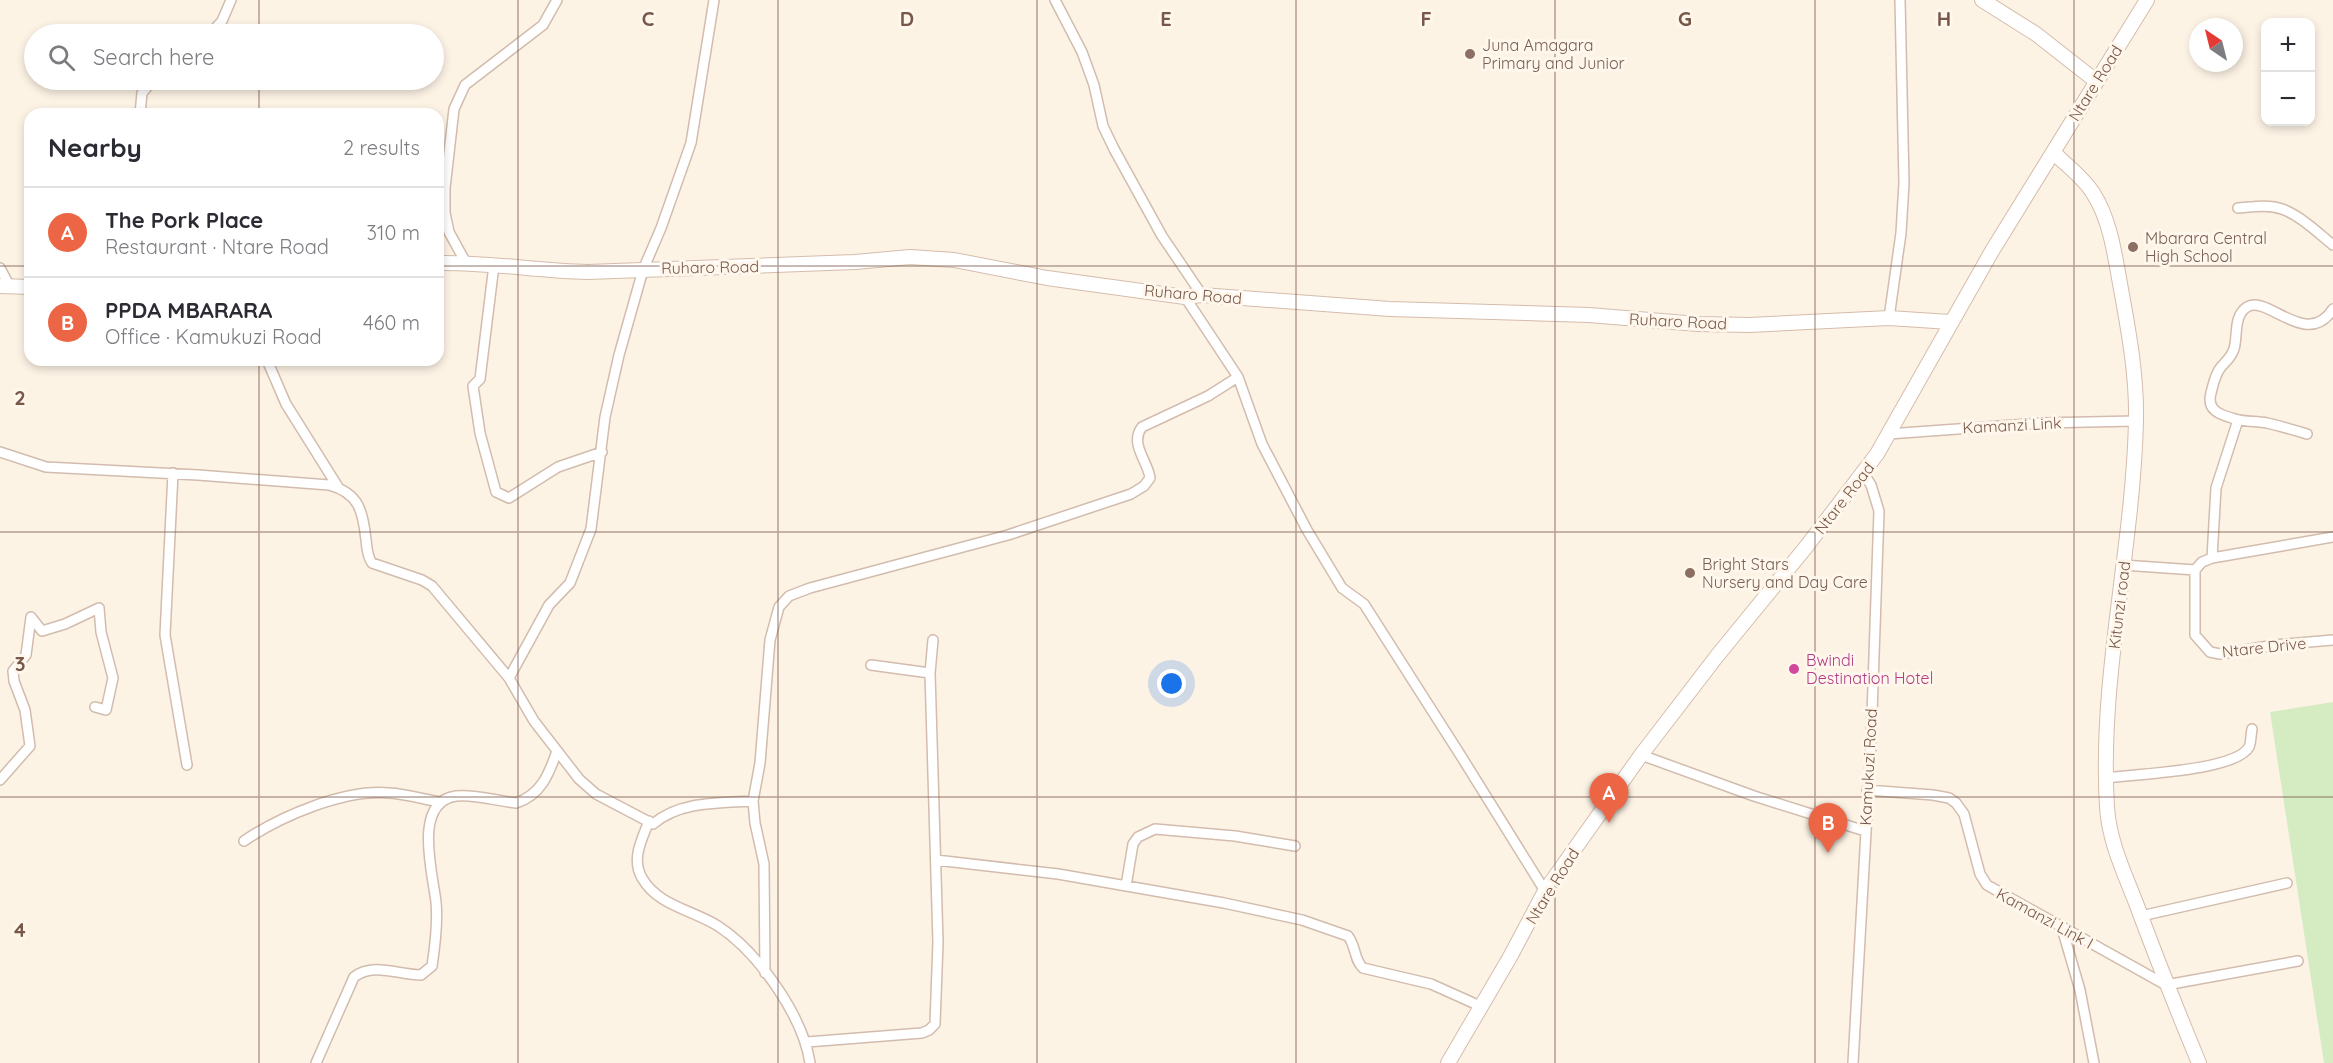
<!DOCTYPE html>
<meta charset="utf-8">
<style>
body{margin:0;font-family:Quicksand,sans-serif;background:#f7f7f7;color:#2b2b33}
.controls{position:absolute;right:18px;top:18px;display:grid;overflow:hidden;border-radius:12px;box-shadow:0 3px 9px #0003}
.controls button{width:54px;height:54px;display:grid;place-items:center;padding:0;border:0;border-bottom:2px solid #e1e1e2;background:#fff;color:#2b2b33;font:30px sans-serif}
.compass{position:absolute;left:2189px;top:18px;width:54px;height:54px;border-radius:50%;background:#fff;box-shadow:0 3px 9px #0003;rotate:325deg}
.you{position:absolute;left:1172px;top:684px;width:21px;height:21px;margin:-15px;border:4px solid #fff;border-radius:50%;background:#1a73e8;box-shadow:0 0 0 9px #1a73e833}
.badge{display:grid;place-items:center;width:39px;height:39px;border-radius:50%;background:#ec6645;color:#fff;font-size:20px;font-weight:700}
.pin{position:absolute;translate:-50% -50px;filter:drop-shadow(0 2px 3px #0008)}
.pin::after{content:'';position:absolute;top:32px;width:21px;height:18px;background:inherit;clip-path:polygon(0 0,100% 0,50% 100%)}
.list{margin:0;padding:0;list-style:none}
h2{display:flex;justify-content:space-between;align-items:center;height:78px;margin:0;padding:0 24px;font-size:26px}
h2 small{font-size:20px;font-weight:400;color:#7c7c81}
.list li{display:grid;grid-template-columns:39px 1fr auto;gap:18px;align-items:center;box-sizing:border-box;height:90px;padding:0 24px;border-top:2px solid #e1e1e2}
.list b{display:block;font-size:22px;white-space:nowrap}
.list p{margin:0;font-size:20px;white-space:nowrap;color:#7c7c81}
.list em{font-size:20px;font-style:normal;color:#7c7c81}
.icon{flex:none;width:33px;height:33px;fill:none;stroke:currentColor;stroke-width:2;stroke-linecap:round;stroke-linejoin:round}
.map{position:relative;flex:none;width:2333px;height:1063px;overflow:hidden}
.search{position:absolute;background:#fff;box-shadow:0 3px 9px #0003;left:24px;top:24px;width:420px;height:66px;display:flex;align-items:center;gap:15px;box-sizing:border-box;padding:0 21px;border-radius:33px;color:#7c7c81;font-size:22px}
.panel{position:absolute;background:#fff;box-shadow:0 3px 9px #0003;left:24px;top:108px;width:420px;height:258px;border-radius:18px}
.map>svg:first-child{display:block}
.green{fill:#d5ecc3}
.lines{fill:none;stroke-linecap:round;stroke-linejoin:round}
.street-casing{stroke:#d2bcad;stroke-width:12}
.secondary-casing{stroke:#d5bcab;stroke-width:16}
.street{stroke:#fff;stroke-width:9}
.secondary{stroke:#fff;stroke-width:14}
.grid{fill:none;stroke:#785849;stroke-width:1.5;stroke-opacity:0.55}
.education-dot{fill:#8d6e63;stroke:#fff7ec;stroke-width:2}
.hotel-dot{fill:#d1479c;stroke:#fff7ec;stroke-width:2}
.labels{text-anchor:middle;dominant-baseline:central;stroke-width:6;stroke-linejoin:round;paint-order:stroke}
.education-label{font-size:16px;fill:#785e54;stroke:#fff7ec;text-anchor:start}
.street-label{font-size:16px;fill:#785849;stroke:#fff7ec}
.hotel-label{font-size:16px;fill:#b23c85;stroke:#fff7ec;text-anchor:start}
.grid-label{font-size:20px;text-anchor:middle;font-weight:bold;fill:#785849;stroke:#fff7ec;stroke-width:6;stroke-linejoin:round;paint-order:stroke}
</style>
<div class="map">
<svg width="2333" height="1063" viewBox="0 0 2333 1063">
<rect width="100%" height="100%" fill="#fdf3e5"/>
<!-- green -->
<path class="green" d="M2333,702V1063H2324L2270,712Z"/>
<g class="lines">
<defs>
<path id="street" d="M1055,0L1082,52L1094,85L1103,126L1114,149L1162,236L1202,295
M210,34L222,21L231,0
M140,114L142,93L153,80
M2238,208C2252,207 2268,204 2282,209C2301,216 2318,233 2333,245
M466,263L449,232L445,213V188L454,109L465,85L543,25L557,0
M494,265L480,379L473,386L480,433L496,492L509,498L558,467L602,452
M0,268L9,285
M1185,297L1238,377L1262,444L1307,530L1342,588L1364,604L1461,756L1545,891
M1889,318L1901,233L1904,183L1900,0
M267,360L286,404L338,487
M1888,434L2040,423L2136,421
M2307,434C2294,430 2280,426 2267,423C2256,421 2245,422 2235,419C2221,415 2206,411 2211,393C2213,385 2215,374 2221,367C2226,361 2231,358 2234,349C2238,336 2233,316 2247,307C2267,294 2307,350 2333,309
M0,452L46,467L198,475L329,485C359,493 363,511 366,540C367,548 367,556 372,563L422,580L432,586L509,678L534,721L579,779L596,794L653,824C680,801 719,803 753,801
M173,473L165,635L187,765
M2212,558L2216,488L2238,420
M2123,565L2195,570
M2195,570V635L2210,652L2220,654L2275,645L2333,640
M2195,570L2202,562L2212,558L2333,537
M871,665L930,673
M509,678L549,605L570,583L591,529L605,417L619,355L643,270L661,228L691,143L714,0
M1641,755L1754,796L1865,831
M2106,778C2134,774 2236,771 2249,747C2251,743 2251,734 2252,729
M0,780L30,746L25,710L14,681L13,671L26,655L31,617L42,631L65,624L99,608L101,632L113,678L106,710L95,707
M1867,790L1933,795L1949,798L1956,803L1964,814L1980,874L1987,885L2166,985L2298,961
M649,821C642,839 631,859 642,878C658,906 693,910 718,926C758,952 803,1016 810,1063
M244,841C281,816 344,789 389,793C406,794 423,799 440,802
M936,860L1058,874L1224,903L1302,920L1348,936C1356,946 1354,960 1363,968L1431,984L1480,1006
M1126,886L1133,844L1138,837L1155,829L1235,836L1295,846
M2141,916L2287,883
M2061,925L2080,990L2094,1063
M765,973L764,864L755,823L753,801L760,763L770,640L779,607L789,596L810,588L1008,535L1131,494L1144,486L1150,478C1148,461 1129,444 1142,427L1208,396L1238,377
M807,1042L922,1033L929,1030L935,1024L938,942L930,673L933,640
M316,1063L354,977C373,962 399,975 421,975L432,966C435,946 438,922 436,902C433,874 412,802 456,796C475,794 497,801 516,803C541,795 549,774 557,751
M1853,1063L1871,743L1879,511L1871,485L1864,474"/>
<path id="secondary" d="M1982,0L2036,34L2096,81
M2053,152C2066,165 2083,177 2093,193C2111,221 2115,257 2121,289C2129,333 2137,377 2136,421C2133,550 2099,678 2107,807C2109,841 2124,872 2136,903C2156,957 2177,1010 2199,1063
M438,263C488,262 538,271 588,272L855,262L910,257L954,260L1047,278L1185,297L1202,295L1390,309L1589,315L1698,324L1749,325L1889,318L1950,322
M0,286L30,287
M1448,1063L1510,957L1545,891L1641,755L1717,656L1806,547L1877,454L1992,251L2147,0"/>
</defs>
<!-- street casing -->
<use href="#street" class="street-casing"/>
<!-- secondary casing -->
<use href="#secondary" class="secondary-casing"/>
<!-- street -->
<use href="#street" class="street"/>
<!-- secondary -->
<use href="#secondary" class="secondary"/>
</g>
<!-- grid -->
<path class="grid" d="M259,0V34M518,0V1063M778,0V1063M1037,0V1063M1296,0V1063M1555,0V1063M1815,0V1063M2074,0V1063M259,80V114M0,266H30M438,266H2333M259,360V1063M0,532H2333M0,797H2333"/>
<!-- markers -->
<g class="education-dot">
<circle cx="1470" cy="54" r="6"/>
<circle cx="2133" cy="247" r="6"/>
<circle cx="1690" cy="573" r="6"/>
</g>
<circle class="hotel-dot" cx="1794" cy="669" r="6"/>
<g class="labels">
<!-- education labels -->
<g class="education-label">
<text x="1482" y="45">Juna Amagara<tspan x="1482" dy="18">Primary and Junior</tspan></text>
<text x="2145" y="238">Mbarara Central<tspan x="2145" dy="18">High School</tspan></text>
<text x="1702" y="564">Bright Stars<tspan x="1702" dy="18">Nursery and Day Care</tspan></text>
</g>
<!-- street labels -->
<g class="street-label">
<text transform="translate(2095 83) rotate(-58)">Ntare Road</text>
<text transform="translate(710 267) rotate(-1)">Ruharo Road</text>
<text transform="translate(1193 294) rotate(5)">Ruharo Road</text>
<text transform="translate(1678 321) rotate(3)">Ruharo Road</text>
<text transform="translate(2012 425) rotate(-3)">Kamanzi Link</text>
<text transform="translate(1844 498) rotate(-52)">Ntare Road</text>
<text transform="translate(2119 605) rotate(-83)">Kitunzi road</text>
<text transform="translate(2264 647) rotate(-6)">Ntare Drive</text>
<text transform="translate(1868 767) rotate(-87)">Kamukuzi Road</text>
<text transform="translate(1552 886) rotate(-58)">Ntare Road</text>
<text transform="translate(2045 918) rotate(29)">Kamanzi Link I</text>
</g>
<!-- hotel labels -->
<g class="hotel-label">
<text x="1806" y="660">Bwindi<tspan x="1806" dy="18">Destination Hotel</tspan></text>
</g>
</g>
<g class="grid-label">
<text x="648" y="26">C</text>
<text x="907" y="26">D</text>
<text x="1166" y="26">E</text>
<text x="1426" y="26">F</text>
<text x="1685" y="26">G</text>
<text x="1944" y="26">H</text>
<text x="20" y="405">2</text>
<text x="20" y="671">3</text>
<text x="20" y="937">4</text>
</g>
</svg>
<div class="controls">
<button>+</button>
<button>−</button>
</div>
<svg class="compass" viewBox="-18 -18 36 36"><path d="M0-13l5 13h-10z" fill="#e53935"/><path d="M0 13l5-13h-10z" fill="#7c7c81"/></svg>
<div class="you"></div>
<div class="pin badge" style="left:1609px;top:823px">A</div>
<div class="pin badge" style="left:1828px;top:853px">B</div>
<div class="search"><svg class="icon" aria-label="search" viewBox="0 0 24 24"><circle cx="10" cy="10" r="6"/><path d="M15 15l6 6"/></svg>Search here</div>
<section class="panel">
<h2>Nearby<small>2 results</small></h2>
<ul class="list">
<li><span class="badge">A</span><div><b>The Pork Place</b><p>Restaurant · Ntare Road</p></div><em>310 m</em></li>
<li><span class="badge">B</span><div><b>PPDA MBARARA</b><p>Office · Kamukuzi Road</p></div><em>460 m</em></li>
</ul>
</section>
</div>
